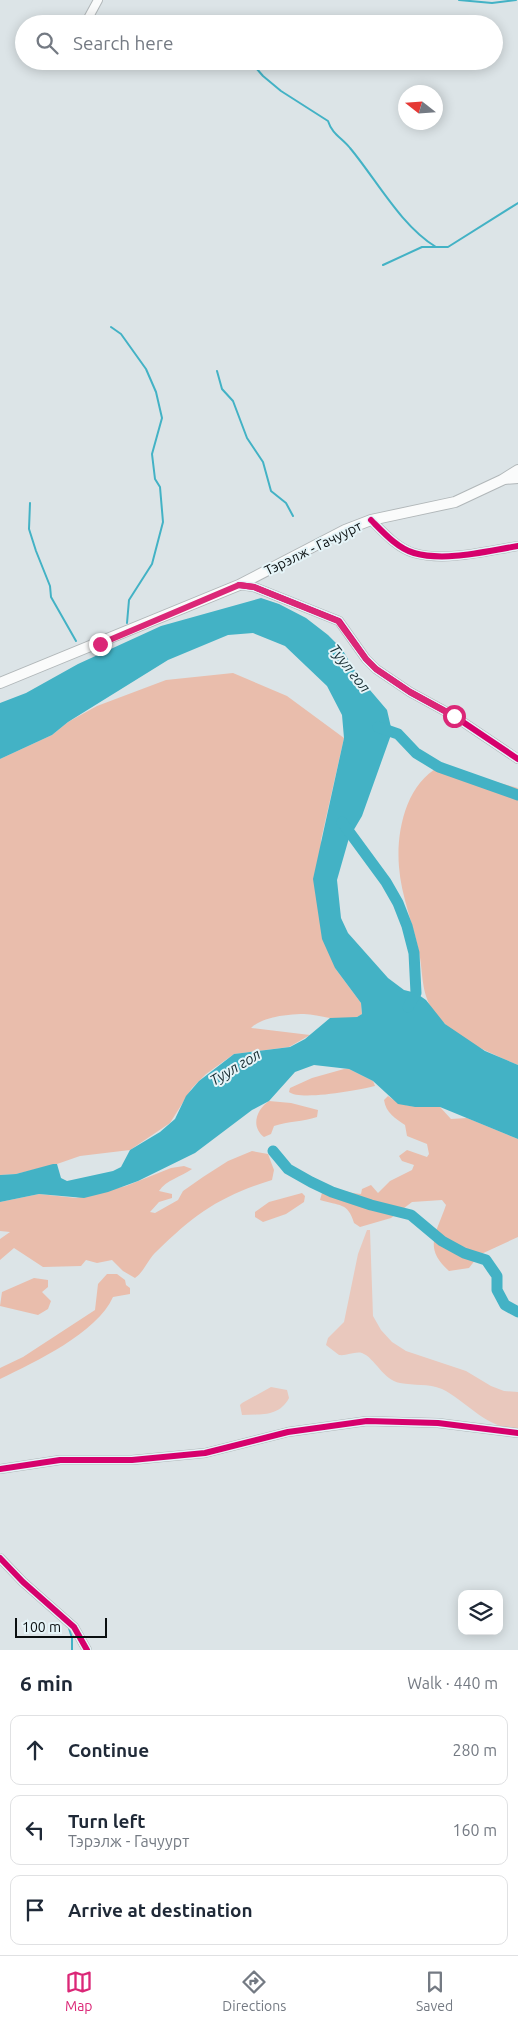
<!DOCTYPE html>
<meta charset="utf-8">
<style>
body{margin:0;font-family:Ubuntu,sans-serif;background:#f6f6f7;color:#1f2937}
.controls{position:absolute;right:15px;bottom:15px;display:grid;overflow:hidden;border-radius:10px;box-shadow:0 2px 12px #0003}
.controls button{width:45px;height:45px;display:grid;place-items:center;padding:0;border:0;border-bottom:1px solid #e0e1e3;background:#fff;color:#1f2937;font:25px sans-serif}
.compass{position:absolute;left:398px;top:85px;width:45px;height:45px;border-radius:50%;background:#fff;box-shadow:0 2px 12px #0003;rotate:287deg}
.scale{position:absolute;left:15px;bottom:12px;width:92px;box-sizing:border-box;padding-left:5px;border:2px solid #0a0f10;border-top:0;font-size:14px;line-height:18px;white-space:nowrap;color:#0a0f10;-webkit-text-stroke:4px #e5f4f8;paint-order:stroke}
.stop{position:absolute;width:15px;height:15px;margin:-11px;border:4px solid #db2777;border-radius:50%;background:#fff}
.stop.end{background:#db2777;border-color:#fff;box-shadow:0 1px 5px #0008}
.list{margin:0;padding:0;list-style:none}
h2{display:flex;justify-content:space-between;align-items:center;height:65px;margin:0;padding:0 20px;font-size:21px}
h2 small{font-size:16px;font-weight:400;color:#747a83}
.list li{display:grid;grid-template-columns:32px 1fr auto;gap:15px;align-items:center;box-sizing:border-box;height:70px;margin:0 10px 10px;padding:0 10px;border:1px solid #e0e1e3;border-radius:10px}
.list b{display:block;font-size:19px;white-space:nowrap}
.list p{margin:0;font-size:16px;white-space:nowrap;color:#747a83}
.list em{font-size:16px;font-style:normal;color:#747a83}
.icon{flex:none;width:28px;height:28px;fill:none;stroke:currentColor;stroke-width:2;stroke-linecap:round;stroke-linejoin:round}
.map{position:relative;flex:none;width:518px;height:1650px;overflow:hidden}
.search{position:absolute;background:#fff;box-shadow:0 2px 12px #0003;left:15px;right:15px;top:15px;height:55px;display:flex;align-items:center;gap:12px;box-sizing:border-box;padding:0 18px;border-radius:28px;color:#747a83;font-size:19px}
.sheet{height:305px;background:#fff}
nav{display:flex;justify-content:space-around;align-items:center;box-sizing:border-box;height:70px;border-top:1px solid #e0e1e3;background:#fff;font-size:14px;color:#747a83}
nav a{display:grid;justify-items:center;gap:2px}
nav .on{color:#db2777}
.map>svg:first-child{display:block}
.green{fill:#e9c8bd}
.forest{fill:#e9bdac}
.water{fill:#43b2c5}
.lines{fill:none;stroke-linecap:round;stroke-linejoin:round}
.stream{stroke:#43b2c5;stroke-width:2}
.river{stroke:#43b2c5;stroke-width:11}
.minor-casing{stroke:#b1b7b9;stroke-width:10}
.major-casing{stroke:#b1b7b9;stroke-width:12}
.minor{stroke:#fafbfb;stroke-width:8}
.major{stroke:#fafbfb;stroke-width:10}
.cycleway-casing{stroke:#e5f4f8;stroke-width:9}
.cycleway{stroke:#d6006c;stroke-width:6}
.route{stroke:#db2777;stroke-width:6}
.labels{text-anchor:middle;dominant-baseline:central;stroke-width:4;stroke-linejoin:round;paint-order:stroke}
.street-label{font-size:14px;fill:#0a0f10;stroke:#e5f4f8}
.water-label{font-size:15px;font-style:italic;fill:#182d32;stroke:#e5f4f8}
</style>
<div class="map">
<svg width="518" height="1650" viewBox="0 0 518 1650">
<rect width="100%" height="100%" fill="#dce4e7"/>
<!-- green -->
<path class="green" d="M367,1230H370L373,1316L381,1330L392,1342L406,1351L466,1371L491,1386L504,1391L518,1392V1428C487,1430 468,1402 442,1389C428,1383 414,1386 400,1383C383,1380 375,1358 362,1353C355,1351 347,1356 339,1355L326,1345L328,1338L344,1322L358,1254Z
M271,1387L287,1390L289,1398C279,1417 261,1414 242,1415L240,1405L242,1403Z"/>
<!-- forest -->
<path class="forest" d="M233,673L287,696L344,738L321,840L335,968L361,1003L362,1014C346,1026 321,1014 304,1014C288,1014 262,1017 251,1028L310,1035L289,1047L234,1054L206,1074L192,1088L170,1123L130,1150L80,1156L57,1164L16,1174L0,1175V759L52,735L68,722L97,706L166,680Z
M439,767L518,788V1065C488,1052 452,1038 433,1010C421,994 423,971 419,952C413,924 401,895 399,867C396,832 406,784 439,767Z
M344,1069H349L373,1081L375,1086C359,1090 300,1101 289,1092L290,1088L312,1078Z
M388,1096C404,1109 420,1107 440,1107L451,1119L467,1118L518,1139V1237L479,1255L469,1268L449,1271C423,1248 436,1234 446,1205L442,1200L412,1202L391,1218L360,1227L354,1223C348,1202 339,1206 320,1200L323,1189C337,1188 347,1193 361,1194L362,1189L371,1185L378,1193L390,1181L412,1170L414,1165L402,1161L399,1156L407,1150L427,1157L429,1154L427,1144L407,1136L405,1125C395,1118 386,1113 384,1100Z
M269,1101L291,1103L318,1110L317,1117C303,1122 288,1121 274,1126L271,1134L264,1137C250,1126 257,1109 269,1101Z
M252,1151L268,1154L274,1170L272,1180C220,1196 195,1214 157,1251C148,1259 144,1272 135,1278L123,1271L112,1260L97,1263L86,1260L81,1266L43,1267L14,1248L0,1260V1239L10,1232L0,1231V1202L39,1194L76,1198L126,1186L171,1168L184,1166L192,1169C181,1177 166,1180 159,1191L172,1194V1198L159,1202L150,1212L155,1213L178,1200L183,1191L203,1177L228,1161Z
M302,1193L305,1196L304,1202L286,1214L263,1222L255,1217V1212L269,1202Z
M107,1274H117L125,1280L126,1285L130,1288V1294L113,1297C97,1333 35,1362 0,1379V1368L23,1357L95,1310L98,1284Z
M34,1278L48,1280V1287L42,1292L51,1301L48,1309L38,1315L0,1306L2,1292Z"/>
<!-- water -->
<path class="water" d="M261,598L279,604L306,618L328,635L342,649L358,676L387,710L390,723L392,732L362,816L349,838L337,880L341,918L348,933L388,978L404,990L416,993L426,1000L445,1024L485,1051L518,1065V1139L440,1107H415L398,1104L373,1081L349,1069L314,1065L295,1072L269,1101L252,1110L195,1153L138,1181L108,1192L84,1198L39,1194L0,1202V1175L16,1174L53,1164H57L61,1178L67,1181L113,1171L121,1167L130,1150L160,1132L175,1119L186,1096L199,1081L234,1054L290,1047L305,1039L330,1018L357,1017L362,1014L361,1003L335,968L322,939L313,879L344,738L342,715L327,686L285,646L253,633L228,635L168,660L68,722L52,735L0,759V703L26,693L78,664L161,626Z"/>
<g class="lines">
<!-- stream -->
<path class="stream" d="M459,0L492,3L516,0
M250,61L263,76L281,91L328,121C332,134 342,138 350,148C376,179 401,226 436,247
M383,265L422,247H448L518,203
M111,327L121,334L146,369L156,392L162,418L152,454L155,479L160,487L163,522L152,564L129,600L127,623
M217,371L222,389L233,401L247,438L263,462L271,491L286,503L293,516
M30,503L29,529L36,551L50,586L51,597L76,641
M68,1625L72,1638V1650"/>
<!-- river -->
<path class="river" d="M378,727L398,734L416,753L439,767L518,795
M342,822L386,882L398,903L407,926L414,953L416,993L408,1007
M273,1151L288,1169L311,1182L332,1192L371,1205L411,1215L442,1241L464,1253L486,1260L497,1276V1290L505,1305L518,1312"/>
<defs>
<path id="minor" d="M85,24L98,0
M110,61L114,65
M504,480L518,479
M371,520C383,532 397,548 414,553C446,562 486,551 518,546
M239,585L254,587L339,621L366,659L376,669L410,692L454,716L518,759
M0,1469L60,1460H132L205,1453L288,1432L367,1421L438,1423L518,1433
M0,1558L23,1582L74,1627L87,1650"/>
<path id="major" d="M0,683L239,585L345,530L371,520L455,502L502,480L518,470"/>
</defs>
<!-- minor casing -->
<use href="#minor" class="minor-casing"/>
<!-- major casing -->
<use href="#major" class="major-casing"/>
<!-- minor -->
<use href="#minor" class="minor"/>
<!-- major -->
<use href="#major" class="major"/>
<defs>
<path id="cycleway" d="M371,520C383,532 397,548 414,553C446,562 486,551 518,546
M239,585L254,587L339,621L366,659L376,669L410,692L454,716L518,759
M0,1469L60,1460H132L205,1453L288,1432L367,1421L438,1423L518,1433
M0,1558L23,1582L74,1627L87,1650"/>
</defs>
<!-- cycleway casing -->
<use href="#cycleway" class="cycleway-casing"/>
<!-- cycleway -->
<use href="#cycleway" class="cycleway"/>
</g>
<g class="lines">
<!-- route -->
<path class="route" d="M100,644L239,585L254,587L338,621L366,659L376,669L410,692L454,716"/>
</g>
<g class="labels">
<!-- street labels -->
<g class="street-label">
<text transform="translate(313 548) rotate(-26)">Тэрэлж - Гачуурт</text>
</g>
<!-- water labels -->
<g class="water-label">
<text transform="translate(350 668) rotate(52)">Туул гол</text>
<text transform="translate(235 1067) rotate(-31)">Туул гол</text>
</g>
</g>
</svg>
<div class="controls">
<button><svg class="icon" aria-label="layers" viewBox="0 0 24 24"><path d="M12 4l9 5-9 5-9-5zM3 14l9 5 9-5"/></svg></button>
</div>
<svg class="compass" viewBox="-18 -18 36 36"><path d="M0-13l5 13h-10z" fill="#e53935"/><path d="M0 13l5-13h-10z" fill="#747a83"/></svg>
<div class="scale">100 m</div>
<div class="stop" style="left:454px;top:716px"></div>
<div class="stop end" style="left:100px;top:644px"></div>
<div class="search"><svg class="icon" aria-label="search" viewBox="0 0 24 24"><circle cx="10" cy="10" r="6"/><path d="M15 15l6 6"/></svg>Search here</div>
</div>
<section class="sheet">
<h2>6 min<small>Walk · 440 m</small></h2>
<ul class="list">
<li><svg class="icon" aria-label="ahead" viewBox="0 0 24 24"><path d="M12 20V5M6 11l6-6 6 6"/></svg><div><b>Continue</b></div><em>280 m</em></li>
<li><svg class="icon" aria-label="left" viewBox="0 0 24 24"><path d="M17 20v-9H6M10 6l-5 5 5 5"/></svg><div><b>Turn left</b><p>Тэрэлж - Гачуурт</p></div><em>160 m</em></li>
<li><svg class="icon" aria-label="arrive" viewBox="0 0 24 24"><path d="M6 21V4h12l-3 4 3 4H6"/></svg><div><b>Arrive at destination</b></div></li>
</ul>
</section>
<nav>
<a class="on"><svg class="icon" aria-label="map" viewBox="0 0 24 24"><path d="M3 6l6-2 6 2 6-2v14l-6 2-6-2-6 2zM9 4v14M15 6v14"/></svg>Map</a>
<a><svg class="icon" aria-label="directions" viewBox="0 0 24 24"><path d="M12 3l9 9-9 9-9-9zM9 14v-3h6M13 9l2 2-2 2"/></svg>Directions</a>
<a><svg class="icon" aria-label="saved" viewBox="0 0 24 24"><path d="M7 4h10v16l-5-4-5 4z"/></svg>Saved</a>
</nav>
